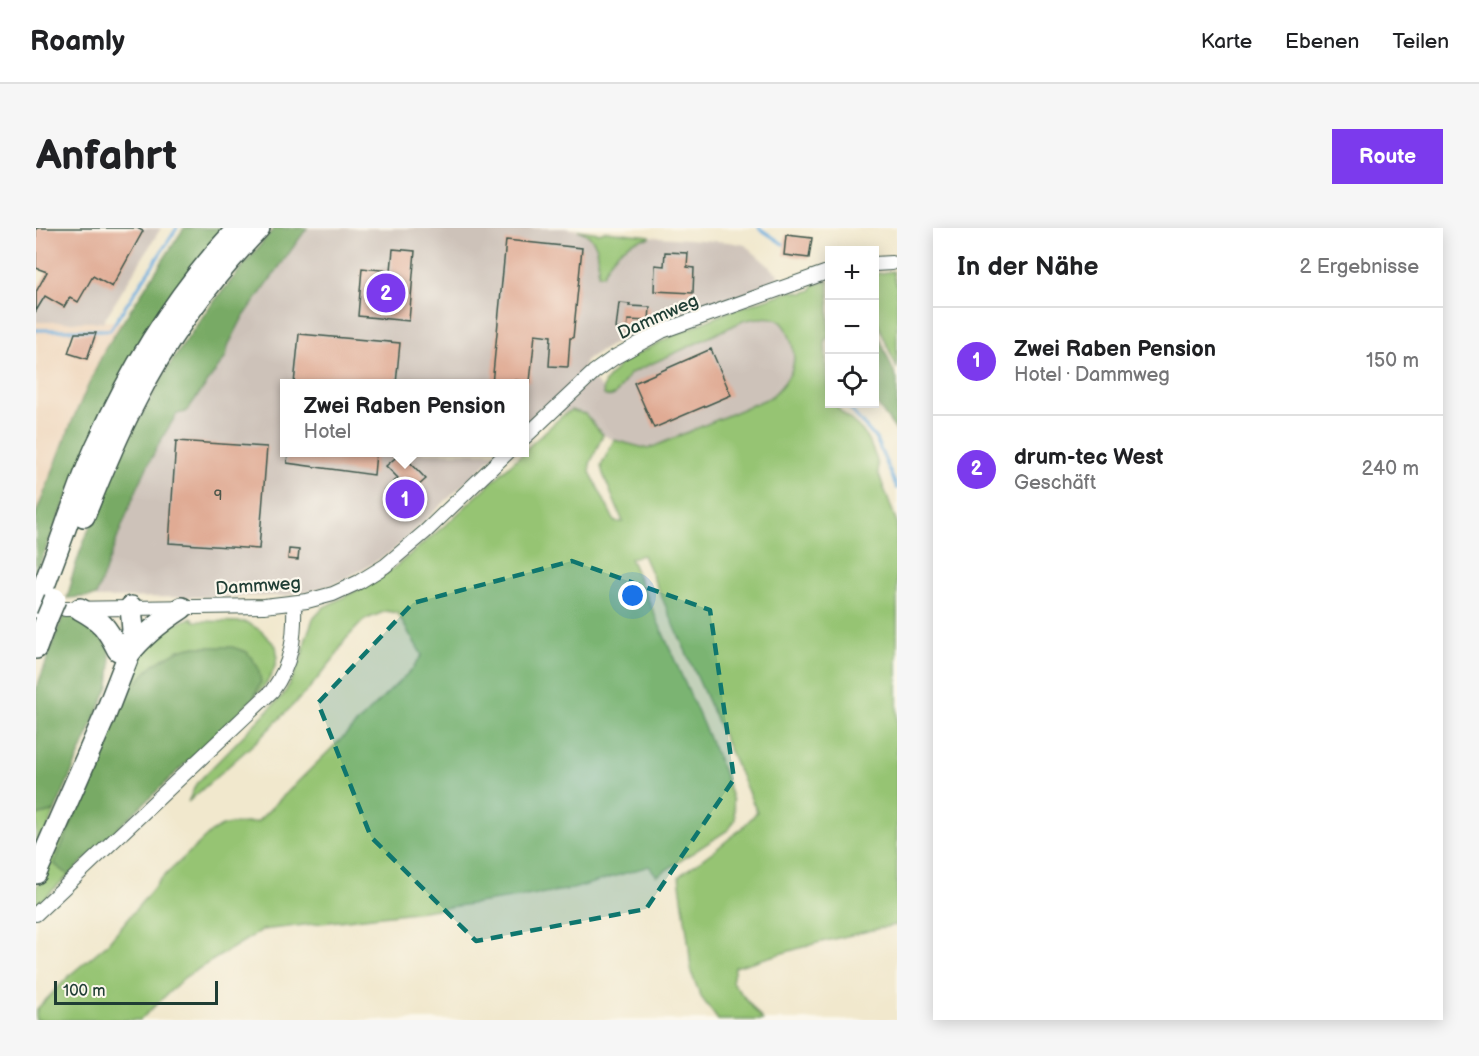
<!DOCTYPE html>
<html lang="de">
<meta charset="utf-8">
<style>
body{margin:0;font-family:"Balsamiq Sans",sans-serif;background:#f6f6f6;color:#202124}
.controls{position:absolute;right:18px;top:18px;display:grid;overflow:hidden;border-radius:0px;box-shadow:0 3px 15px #0003}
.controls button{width:54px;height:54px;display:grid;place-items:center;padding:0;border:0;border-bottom:2px solid #e0e0e0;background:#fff;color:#202124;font:30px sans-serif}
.scale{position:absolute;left:18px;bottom:15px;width:164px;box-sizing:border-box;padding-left:6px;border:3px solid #1f3d34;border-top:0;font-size:16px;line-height:21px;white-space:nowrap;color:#1f3d34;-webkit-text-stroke:4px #fbf7ec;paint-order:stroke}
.you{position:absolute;left:597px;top:368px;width:21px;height:21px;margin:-15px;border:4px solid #fff;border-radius:50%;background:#1a73e8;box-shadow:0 0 0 9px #1a73e833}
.badge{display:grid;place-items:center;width:39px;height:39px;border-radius:50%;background:#7c3aed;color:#fff;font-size:20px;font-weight:700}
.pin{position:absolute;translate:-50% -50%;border:3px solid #fff;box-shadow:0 2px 6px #0006}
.popup{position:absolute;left:244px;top:151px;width:249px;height:78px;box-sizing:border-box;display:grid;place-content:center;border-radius:0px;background:#fff;filter:drop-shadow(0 2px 4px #0005);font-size:20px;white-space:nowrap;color:#757577}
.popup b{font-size:22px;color:#202124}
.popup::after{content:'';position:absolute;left:50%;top:100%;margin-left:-12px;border:12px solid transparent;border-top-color:#fff}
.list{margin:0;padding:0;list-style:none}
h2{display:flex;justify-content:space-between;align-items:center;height:78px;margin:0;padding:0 24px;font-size:26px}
h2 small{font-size:20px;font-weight:400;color:#757577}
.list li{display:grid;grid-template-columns:39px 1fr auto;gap:18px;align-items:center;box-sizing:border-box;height:108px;padding:0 24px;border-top:2px solid #e0e0e0}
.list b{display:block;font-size:22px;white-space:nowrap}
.list p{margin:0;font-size:20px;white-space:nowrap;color:#757577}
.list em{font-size:20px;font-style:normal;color:#757577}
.icon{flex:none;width:33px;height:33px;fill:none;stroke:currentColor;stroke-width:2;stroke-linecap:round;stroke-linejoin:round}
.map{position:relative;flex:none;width:861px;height:792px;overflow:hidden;border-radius:0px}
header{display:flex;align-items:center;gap:36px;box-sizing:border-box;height:84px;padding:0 30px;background:#fff;border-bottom:2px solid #e0e0e0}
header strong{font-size:28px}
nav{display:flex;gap:33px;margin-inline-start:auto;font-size:21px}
.intro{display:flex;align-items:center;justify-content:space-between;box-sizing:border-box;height:144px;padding:0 36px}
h1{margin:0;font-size:42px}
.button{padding:15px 27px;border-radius:0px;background:#7c3aed;color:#fff;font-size:21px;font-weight:700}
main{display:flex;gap:36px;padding:0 36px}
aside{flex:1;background:#fff;border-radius:0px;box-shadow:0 3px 15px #0003}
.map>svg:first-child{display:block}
.built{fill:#efd6bb}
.industrial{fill:#cdc2b9}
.green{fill:#96c473;stroke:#5a8054;stroke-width:1.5}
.forest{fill:#78aa65;stroke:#4c744c;stroke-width:1.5}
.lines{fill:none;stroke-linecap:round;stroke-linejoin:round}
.stream{stroke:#69acde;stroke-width:3}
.building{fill:#e0ab94}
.minor-casing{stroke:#3e574b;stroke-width:16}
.highway-casing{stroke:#3e574b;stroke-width:24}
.minor{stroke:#fff;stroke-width:14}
.highway{stroke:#fff;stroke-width:21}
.highway-bridge-casing{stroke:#3e574b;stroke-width:24;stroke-linecap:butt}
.highway-bridge{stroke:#fff;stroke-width:21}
.marked{fill:#0f766e;fill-opacity:0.2;stroke:#0f766e;stroke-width:4.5;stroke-dasharray:12 8;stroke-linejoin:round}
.labels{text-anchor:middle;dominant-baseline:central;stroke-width:4.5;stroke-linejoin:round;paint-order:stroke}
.number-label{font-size:15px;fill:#4f584c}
.street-label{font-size:18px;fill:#1f3d34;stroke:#fbf7ec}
</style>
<header>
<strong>Roamly</strong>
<nav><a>Karte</a><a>Ebenen</a><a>Teilen</a></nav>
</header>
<div class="intro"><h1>Anfahrt</h1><a class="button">Route</a></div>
<main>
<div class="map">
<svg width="861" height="792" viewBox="0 0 861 792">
<rect width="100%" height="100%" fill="#fbf7ec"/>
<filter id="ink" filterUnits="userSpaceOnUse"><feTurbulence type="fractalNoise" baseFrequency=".0167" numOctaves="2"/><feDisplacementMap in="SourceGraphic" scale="12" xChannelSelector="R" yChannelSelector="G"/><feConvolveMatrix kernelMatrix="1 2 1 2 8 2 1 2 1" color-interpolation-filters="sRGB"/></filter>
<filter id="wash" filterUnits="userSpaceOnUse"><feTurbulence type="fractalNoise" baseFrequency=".008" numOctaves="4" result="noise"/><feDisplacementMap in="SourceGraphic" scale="24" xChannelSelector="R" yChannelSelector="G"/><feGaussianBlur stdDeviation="1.35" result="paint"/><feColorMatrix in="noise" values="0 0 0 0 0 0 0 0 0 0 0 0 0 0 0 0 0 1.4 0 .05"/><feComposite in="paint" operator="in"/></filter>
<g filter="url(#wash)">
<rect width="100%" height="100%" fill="#f1e8cd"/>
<!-- built -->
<path class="built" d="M87,93L69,121L37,191L0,286V94Z"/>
<!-- industrial -->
<path class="industrial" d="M36,0H125L67,94H0V64Z
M271,0H529L563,5L569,3L596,7L693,14L709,17L742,46L740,53L697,73L639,89L599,111L593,112L586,111L549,132L548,143L567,161L568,167L581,165L592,146L709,92L728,89L741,91L750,100L756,115L759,129L757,143L748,157L735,169L612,221L578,212L567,207L549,186L535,182L525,185L515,174L489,198V156H249V224L461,225L355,324L326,342L296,357L270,364L248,368L59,370L91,284L126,208L141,186L150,184L190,129L192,118L206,91Z"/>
<!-- green -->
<path class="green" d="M542,2L563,5L569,3L614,8V10C593,11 574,27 567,47L562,46C563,26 564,10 542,2Z
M857,43L861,60L860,65L861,70V141L839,88V46Z
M793,53V110L789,111L791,158L793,164L794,176H799C805,187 819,193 827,204C833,212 844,235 842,244L861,295V698L858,697L781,715L699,739L696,754L727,792H682L665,769L655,744L653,719L643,648L683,619L706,600L721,584L607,327L594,330L687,542L697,573L699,592L692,602L621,648L613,638L537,661L387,683L226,702L149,749L104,792H0V785L2,780L35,746L70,717L125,651L175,604L188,597L221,594L377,440L386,427L361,385L350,383L328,392L309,412L299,429L273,461L223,511L152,574L160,556L248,466L265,432L270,410L277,391L288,379L337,354L359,339L414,293L487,225L489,224V222L526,188L535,182L549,186L567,207L554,236V244L579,294H587L567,246L565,238L578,212L612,221L735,169C756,149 764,135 753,107C751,101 748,95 742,92C733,87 719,91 709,92C672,110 635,127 597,144C586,149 583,175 568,167L567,161L569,154L583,137L599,127L640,106L694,83L755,63L767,65L776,62L777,57Z
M157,390L158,393L210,394L224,402L240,418C245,439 230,457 217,471L225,454L96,459L81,488L18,636L33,647L0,678V660L8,646L97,440C111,418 130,394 157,390Z
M19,583L0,629V588Z"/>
<!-- forest -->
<path class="forest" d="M148,0H187L178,11L39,251L0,345V286L37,191L69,121Z
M238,0H271L206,91L192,118L190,129L150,184L141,186C104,241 83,306 60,368L31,370L36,353L35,352L44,324L72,252L101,196L136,133L172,81Z
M839,99L861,152V204L840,175L839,169Z
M34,387L50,392L73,419L75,436L73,458L19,583L0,588V462L26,390Z
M154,419H196L211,424L222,439L225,454L217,471L33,647L18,636L81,488L96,459L118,436L143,422Z"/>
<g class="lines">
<!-- stream -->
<path class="stream" d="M723,0L747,16
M0,102H74L141,0
M810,176L840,211L861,260"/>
</g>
<g id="blocks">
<!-- building -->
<path class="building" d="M0,0H101L107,3L76,59L57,48L42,74L34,69L28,79L9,68L0,83V64L11,44L0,40Z
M750,7L776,10L773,30L748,27Z
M470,12L546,20L537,110H534L532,139L513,138L515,108L499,106L494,154L479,152V156H456Z
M357,21L379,23L373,93L322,88L326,40L355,43Z
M629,24L652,25L651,39L658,40L657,65L618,63L619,37L628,38Z
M583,75L594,76L593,78L614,79L613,93L592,92L591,102L580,101Z
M39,105H60L51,131L32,125Z
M263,106L364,115L360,156H258Z
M675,121L695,167L618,200L598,155Z
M140,213L231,219L223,321L133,315Z
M252,225H340L338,247L251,235Z
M365,225L390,251L374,265L377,268L365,279L349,262L362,250L350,238Z
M253,321L263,322L262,332L252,331Z"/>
</g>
</g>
<g filter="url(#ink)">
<use href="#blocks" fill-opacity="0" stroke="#3e574b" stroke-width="1.5"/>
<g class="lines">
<defs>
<path id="minor" d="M838,36L856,35
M489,209L558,144L579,129L626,103L794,43
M29,381L228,378L271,373L297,366L323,354L349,338L389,304L472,224
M0,686L236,463C256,436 259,409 258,376"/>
<path id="highway" d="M48,288C64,248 80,209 100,171C132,108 174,51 223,0
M0,379C11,349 23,319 33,289C43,263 51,237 63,213C98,135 144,62 202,0
M44,381C66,393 71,400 82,422
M0,420L11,390
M93,426C107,407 126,393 146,380
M0,645L68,490L93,426L97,402L95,379"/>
</defs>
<!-- minor casing -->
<use href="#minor" class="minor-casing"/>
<!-- highway casing -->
<use href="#highway" class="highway-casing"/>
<!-- minor -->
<use href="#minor" class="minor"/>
<!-- highway -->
<use href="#highway" class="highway"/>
<defs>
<path id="highway-bridge" d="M11,390L19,371"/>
</defs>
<!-- highway-bridge casing -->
<use href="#highway-bridge" class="highway-bridge-casing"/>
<!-- highway-bridge -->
<use href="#highway-bridge" class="highway-bridge"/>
</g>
</g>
<!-- marked area -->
<path class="marked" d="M536,333L674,382L698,551L610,681L440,713L335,609L282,475L377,375Z"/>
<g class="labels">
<!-- number labels -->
<g class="number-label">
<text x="182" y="267">9</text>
</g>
<!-- street labels -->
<g class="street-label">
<text transform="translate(622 89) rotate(-24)">Dammweg</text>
<text transform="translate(222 358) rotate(-4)">Dammweg</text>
</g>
</g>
</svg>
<div class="controls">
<button>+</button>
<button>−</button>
<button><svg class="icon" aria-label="locate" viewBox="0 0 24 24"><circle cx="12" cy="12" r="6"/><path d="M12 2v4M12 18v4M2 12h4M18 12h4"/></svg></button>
</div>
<div class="scale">100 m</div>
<div class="you"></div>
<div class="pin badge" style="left:369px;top:271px">1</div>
<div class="popup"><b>Zwei Raben Pension</b>Hotel</div>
<div class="pin badge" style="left:350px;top:65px">2</div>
</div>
<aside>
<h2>In der Nähe<small>2 Ergebnisse</small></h2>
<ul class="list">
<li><span class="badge">1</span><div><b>Zwei Raben Pension</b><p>Hotel · Dammweg</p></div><em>150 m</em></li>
<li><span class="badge">2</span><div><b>drum-tec West</b><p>Geschäft</p></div><em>240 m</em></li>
</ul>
</aside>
</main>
